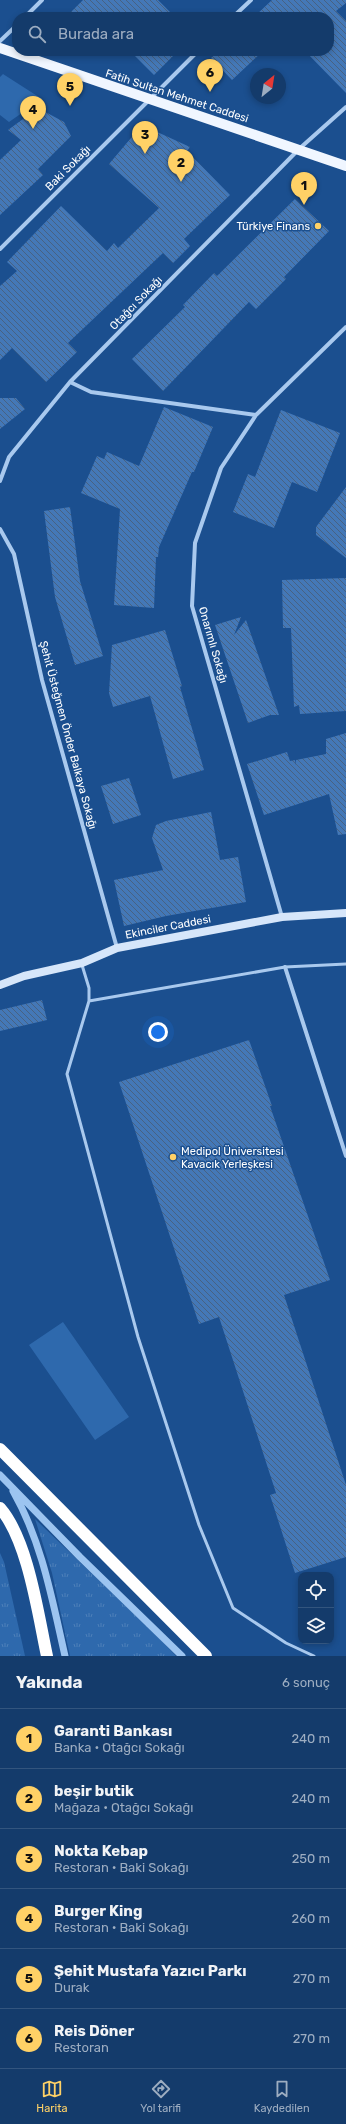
<!DOCTYPE html>
<html lang="tr">
<meta charset="utf-8">
<style>
body{margin:0;font-family:Rubik,sans-serif;background:#1d4271;color:#f1f3f6}
.controls{position:absolute;right:12px;bottom:12px;display:grid;overflow:hidden;border-radius:8px;box-shadow:0 2px 6px #0003}
.controls button{width:36px;height:36px;display:grid;place-items:center;padding:0;border:0;border-bottom:1px solid #33557e;background:#143b6b;color:#f1f3f6;font:20px sans-serif}
.compass{position:absolute;left:250px;top:68px;width:36px;height:36px;border-radius:50%;background:#143b6b;box-shadow:0 2px 6px #0003;rotate:30deg}
.you{position:absolute;left:158px;top:1032px;width:14px;height:14px;margin:-10px;border:3px solid #fff;border-radius:50%;background:#1a73e8;box-shadow:0 0 0 6px #1a73e833}
.badge{display:grid;place-items:center;width:26px;height:26px;border-radius:50%;background:#ffd166;color:#111;font-size:13px;font-weight:700}
.pin{position:absolute;translate:-50% -33px;filter:drop-shadow(0 1px 2px #0008)}
.pin::after{content:'';position:absolute;top:21px;width:14px;height:12px;background:inherit;clip-path:polygon(0 0,100% 0,50% 100%)}
.list{margin:0;padding:0;list-style:none}
h2{display:flex;justify-content:space-between;align-items:center;height:52px;margin:0;padding:0 16px;font-size:17px}
h2 small{font-size:13px;font-weight:400;color:#9dadc1}
.list li{display:grid;grid-template-columns:26px 1fr auto;gap:12px;align-items:center;box-sizing:border-box;height:60px;padding:0 16px;border-top:1px solid #33557e}
.list b{display:block;font-size:15px;white-space:nowrap}
.list p{margin:0;font-size:13px;white-space:nowrap;color:#9dadc1}
.list em{font-size:13px;font-style:normal;color:#9dadc1}
.icon{flex:none;width:22px;height:22px;fill:none;stroke:currentColor;stroke-width:2;stroke-linecap:round;stroke-linejoin:round}
.map{position:relative;flex:none;width:346px;height:1656px;overflow:hidden}
.search{position:absolute;background:#143b6b;box-shadow:0 2px 6px #0003;left:12px;right:12px;top:12px;height:44px;display:flex;align-items:center;gap:10px;box-sizing:border-box;padding:0 14px;border-radius:16px;color:#9dadc1;font-size:15px}
.sheet{height:412px;background:#143b6b}
nav{display:flex;justify-content:space-around;align-items:center;box-sizing:border-box;height:56px;border-top:1px solid #33557e;background:#143b6b;font-size:11px;color:#9dadc1}
nav a{display:grid;justify-items:center;gap:2px}
nav .on{color:#ffd166}
.map>svg:first-child{display:block}
.grass{fill:url(#grass-tufts)}
.green{fill:#2e69ad}
.lines{fill:none;stroke-linecap:round;stroke-linejoin:round}
.stream{stroke:#9cc4f0;stroke-width:7}
.building{fill:url(#building-back-hatch)}
.lane{stroke:#a9c9ee;stroke-width:3}
.street{stroke:#a9c9ee;stroke-width:4}
.secondary{stroke:#d6e6fa;stroke-width:8}
.primary{stroke:#f0f6ff;stroke-width:10}
.highway{stroke:#fff;stroke-width:12}
.poi-dot{fill:#ffd166;stroke:#1b4f8f;stroke-width:1.5}
.labels{text-anchor:middle;dominant-baseline:central;stroke-width:3;stroke-linejoin:round;paint-order:stroke}
.street-label{font-size:11px;fill:#fff;stroke:#1b4f8f}
.poi-label{font-size:11px;fill:#fff;stroke:#1b4f8f;text-anchor:end}
</style>
<div class="map">
<svg width="346" height="1656" viewBox="0 0 346 1656">
<defs>
<pattern id="grass-tufts" width="24" height="20" patternUnits="userSpaceOnUse"><rect width="24" height="20" fill="#2e69ad"/><path d="M3 7l-1-3M5 7V3M7 7l1-3M15 17l-1-3M17 17v-4M19 17l1-3" fill="none" stroke="#4d80b9"/></pattern>
<pattern id="building-back-hatch" width="6" height="6" patternUnits="userSpaceOnUse"><rect width="6" height="6" fill="#4478b7"/><path d="M-1 5l2 2M0 0l6 6M5-1l2 2" fill="none" stroke="#486282"/></pattern>
</defs>
<rect width="100%" height="100%" fill="#1b4f8f"/>
<!-- grass -->
<path class="grass" d="M35,1519L158,1637L176,1656H70L52,1573Z
M0,1553L4,1562L25,1656H0Z"/>
<!-- green -->
<path class="green" d="M3,74L42,99L9,122L0,115V77Z
M63,1322L129,1417L95,1440L29,1345Z"/>
<g class="lines">
<!-- stream -->
<path class="stream" d="M0,1475L80,1557L182,1656
M13,1491C42,1542 52,1599 65,1656"/>
</g>
<!-- building -->
<path class="building" d="M83,0H158L175,17H66Z
M272,0H346V3L336,11L346,21V93L305,51H329V17H254Z
M130,51H178L154,75Z
M219,51H263L232,80L211,58Z
M38,108L64,122L71,136L38,169L43,175L0,215V160L21,140L8,130Z
M142,125L190,147L187,151L230,195L184,239L190,246L173,263L163,253L68,343L77,352L46,382L12,348L0,360V286L17,271L7,262L61,206L107,251L114,243L118,248L159,208L109,164Z
M295,199L329,231L284,277L286,279L256,309L249,302L163,391L132,359L185,307L183,305L214,273L217,276Z
M0,398H16L25,409L0,429Z
M164,407L213,427L194,472H192L159,547L158,557H156L154,608L114,605L120,509L81,493L97,456L104,459L107,452L139,466Z
M281,410L340,433L317,492L292,482L274,528L233,512L248,474L255,477Z
M346,487V558L316,535V527Z
M70,507L80,581L103,656L75,665L55,597L44,511Z
M346,578V711L300,714L299,705L294,707L291,628H283L282,580Z
M241,617L234,635L246,620L279,715H270L248,723L215,625Z
M165,630L182,686L180,687L204,770L173,779L150,696L113,707L109,693L112,645Z
M346,733V834L338,835L329,794L264,815L247,764L287,752L290,761L295,760L296,765V760L326,754V739Z
M129,778L141,815L113,824L101,786Z
M211,812L220,860L238,857L246,902L166,916L124,926L114,880L163,870L152,838L156,825L166,821Z
M42,1000L47,1020L0,1031V1010Z
M249,1040L272,1106H270L330,1280L284,1295L346,1485V1557L295,1573L270,1495L276,1493L219,1317L199,1324L119,1082Z"/>
<g class="lines">
<!-- lane -->
<path class="lane" d="M82,965L89,988V1001
M314,1656L286,1643L233,1608L199,1525L138,1337L67,1074L89,1001L285,967L346,964"/>
<!-- street -->
<path class="street" d="M25,17L42,0
M233,17L251,0
M0,41L17,25
M0,249L198,51
M70,382L91,392L256,415
M0,481L9,457L70,382L299,149L346,107
M0,529L14,554L42,680L117,948
M282,917L192,606L195,543L221,468L256,415L346,327
M285,967L346,1156"/>
<!-- secondary -->
<path class="secondary" d="M0,985L24,976L82,963L117,948L282,917L346,913"/>
<!-- primary -->
<path class="primary" d="M0,48L346,166"/>
<!-- highway -->
<path class="highway" d="M0,1449L206,1656
M0,1508C28,1540 38,1614 47,1656"/>
</g>
<!-- markers -->
<g class="poi-dot">
<circle cx="318" cy="226" r="4"/>
<circle cx="173" cy="1157" r="4"/>
</g>
<g class="labels">
<!-- street labels -->
<g class="street-label">
<text transform="translate(177 96) rotate(18)">Fatih Sultan Mehmet Caddesi</text>
<text transform="translate(68 168) rotate(-45)">Baki Sokağı</text>
<text transform="translate(136 303) rotate(-46)">Otağcı Sokağı</text>
<text transform="translate(213 645) rotate(74)">Onarımlı Sokağı</text>
<text transform="translate(68 735) rotate(75)">Şehit Üsteğmen Önder Balkaya Sokağı</text>
<text transform="translate(168 927) rotate(-11)">Ekinciler Caddesi</text>
</g>
<!-- poi labels -->
<g class="poi-label">
<text x="310" y="226">Türkiye Finans</text>
<text x="181" y="1151" text-anchor="start">Medipol Üniversitesi<tspan x="181" dy="13">Kavacık Yerleşkesi</tspan></text>
</g>
</g>
</svg>
<div class="controls">
<button><svg class="icon" aria-label="locate" viewBox="0 0 24 24"><circle cx="12" cy="12" r="6"/><path d="M12 2v4M12 18v4M2 12h4M18 12h4"/></svg></button>
<button><svg class="icon" aria-label="layers" viewBox="0 0 24 24"><path d="M12 4l9 5-9 5-9-5zM3 14l9 5 9-5"/></svg></button>
</div>
<svg class="compass" viewBox="-18 -18 36 36"><path d="M0-13l5 13h-10z" fill="#e53935"/><path d="M0 13l5-13h-10z" fill="#9dadc1"/></svg>
<div class="you"></div>
<div class="pin badge" style="left:304px;top:205px">1</div>
<div class="pin badge" style="left:181px;top:182px">2</div>
<div class="pin badge" style="left:145px;top:154px">3</div>
<div class="pin badge" style="left:33px;top:129px">4</div>
<div class="pin badge" style="left:70px;top:106px">5</div>
<div class="pin badge" style="left:210px;top:92px">6</div>
<div class="search"><svg class="icon" aria-label="search" viewBox="0 0 24 24"><circle cx="10" cy="10" r="6"/><path d="M15 15l6 6"/></svg>Burada ara</div>
</div>
<section class="sheet">
<h2>Yakında<small>6 sonuç</small></h2>
<ul class="list">
<li><span class="badge">1</span><div><b>Garanti Bankası</b><p>Banka · Otağcı Sokağı</p></div><em>240 m</em></li>
<li><span class="badge">2</span><div><b>beşir butik</b><p>Mağaza · Otağcı Sokağı</p></div><em>240 m</em></li>
<li><span class="badge">3</span><div><b>Nokta Kebap</b><p>Restoran · Baki Sokağı</p></div><em>250 m</em></li>
<li><span class="badge">4</span><div><b>Burger King</b><p>Restoran · Baki Sokağı</p></div><em>260 m</em></li>
<li><span class="badge">5</span><div><b>Şehit Mustafa Yazıcı Parkı</b><p>Durak</p></div><em>270 m</em></li>
<li><span class="badge">6</span><div><b>Reis Döner</b><p>Restoran</p></div><em>270 m</em></li>
</ul>
</section>
<nav>
<a class="on"><svg class="icon" aria-label="map" viewBox="0 0 24 24"><path d="M3 6l6-2 6 2 6-2v14l-6 2-6-2-6 2zM9 4v14M15 6v14"/></svg>Harita</a>
<a><svg class="icon" aria-label="directions" viewBox="0 0 24 24"><path d="M12 3l9 9-9 9-9-9zM9 14v-3h6M13 9l2 2-2 2"/></svg>Yol tarifi</a>
<a><svg class="icon" aria-label="saved" viewBox="0 0 24 24"><path d="M7 4h10v16l-5-4-5 4z"/></svg>Kaydedilen</a>
</nav>
